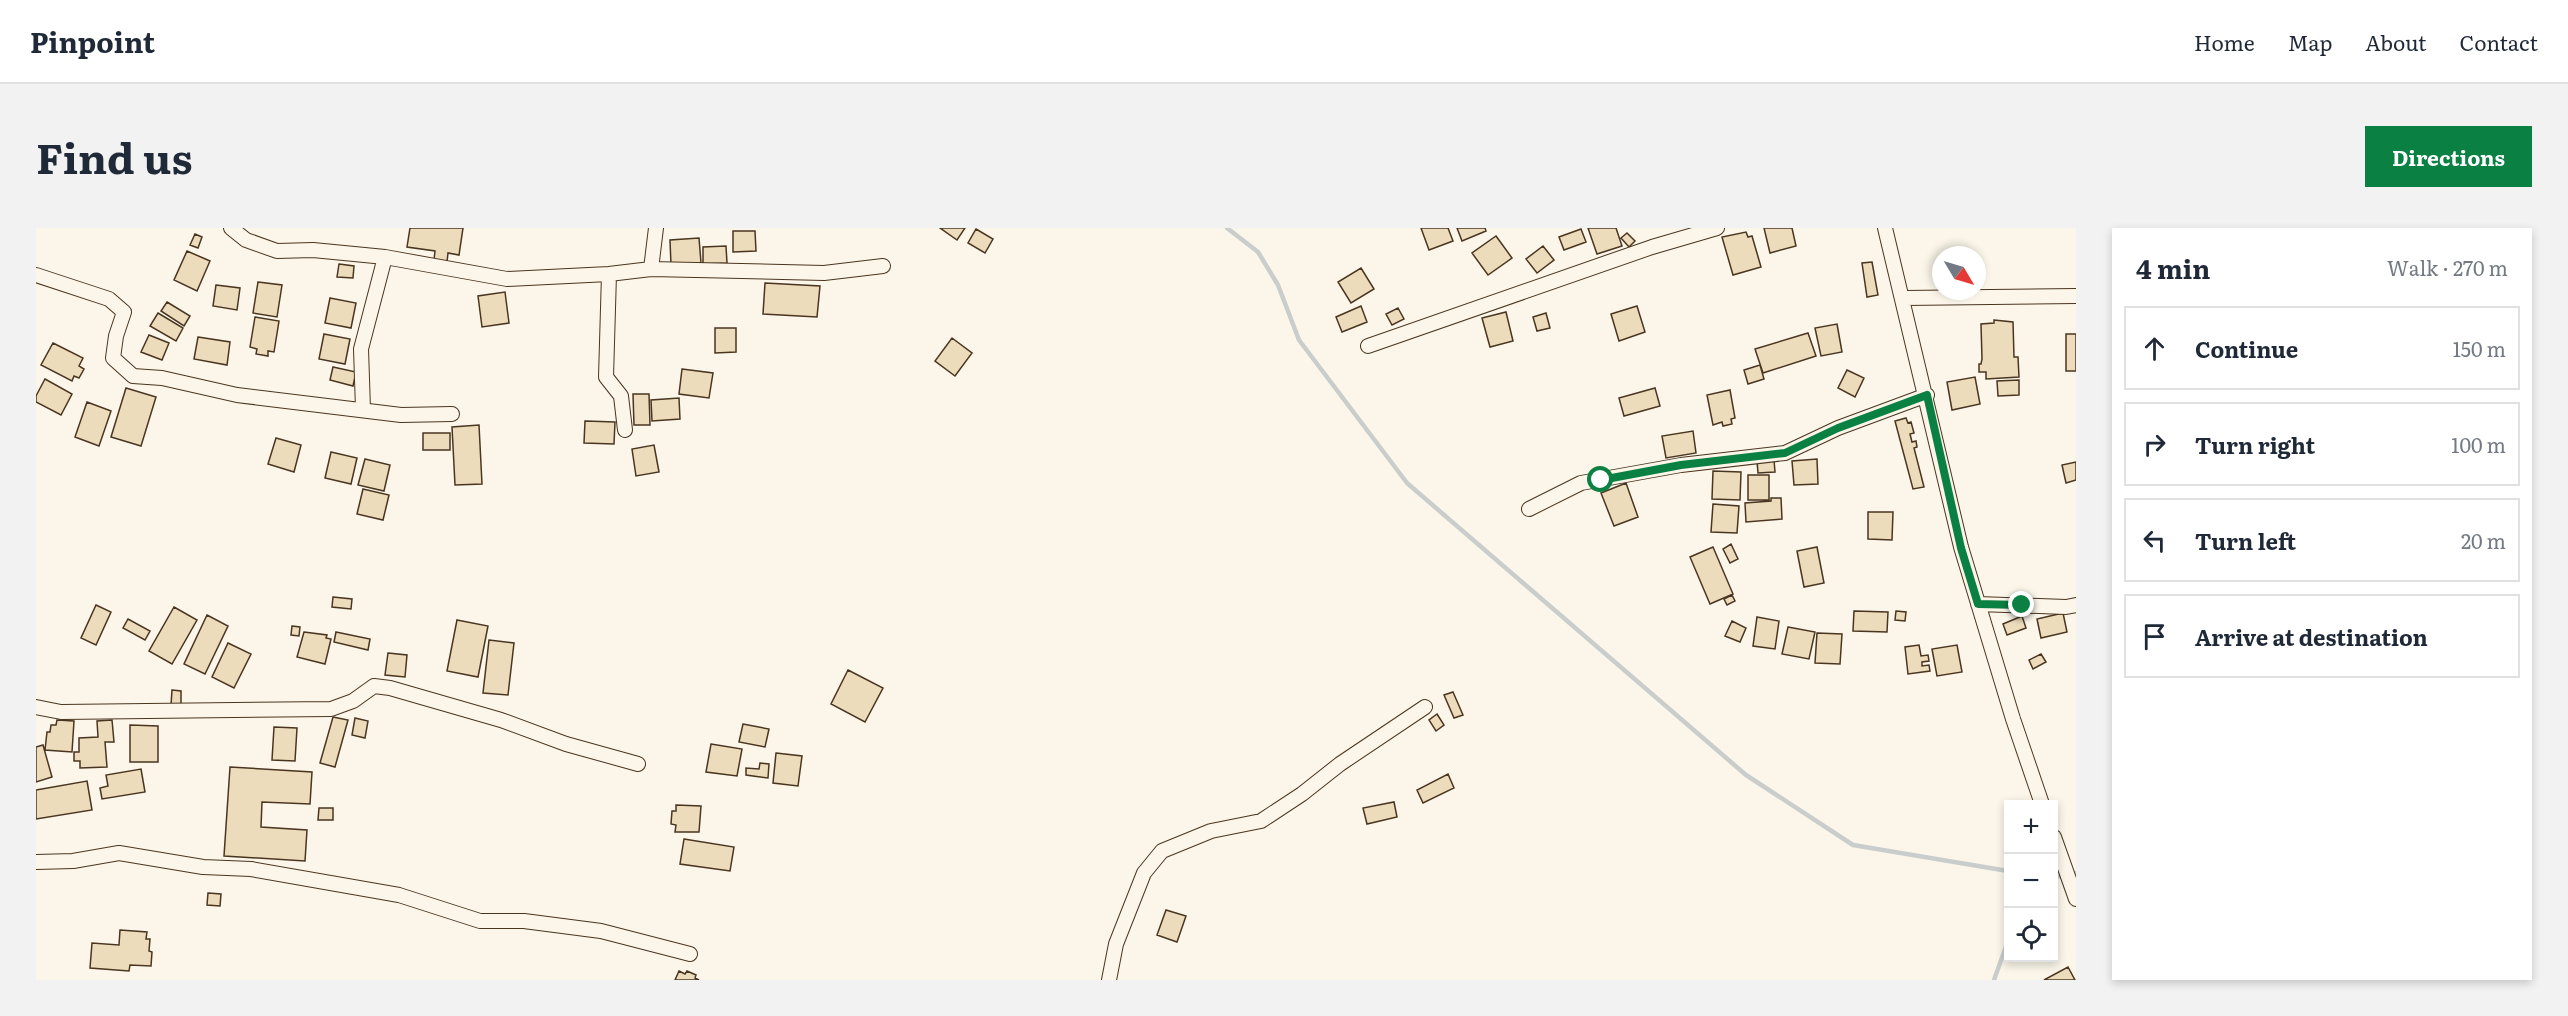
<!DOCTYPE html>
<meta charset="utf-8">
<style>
body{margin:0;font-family:Literata,serif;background:#f2f2f3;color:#1f2937}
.controls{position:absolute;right:18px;bottom:18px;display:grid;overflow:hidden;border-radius:0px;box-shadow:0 3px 9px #0003}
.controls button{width:54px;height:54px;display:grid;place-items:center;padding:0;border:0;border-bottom:2px solid #e0e1e3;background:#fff;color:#1f2937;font:30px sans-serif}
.compass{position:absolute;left:1896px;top:18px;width:54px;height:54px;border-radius:50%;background:#fff;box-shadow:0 3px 9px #0003;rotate:128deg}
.stop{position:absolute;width:18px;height:18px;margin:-14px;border:4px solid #0b8043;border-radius:50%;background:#fff}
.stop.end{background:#0b8043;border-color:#fff;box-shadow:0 2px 6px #0008}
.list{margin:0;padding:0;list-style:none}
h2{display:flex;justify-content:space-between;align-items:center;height:78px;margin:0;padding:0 24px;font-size:26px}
h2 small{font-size:20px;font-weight:400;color:#747a83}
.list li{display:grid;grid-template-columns:39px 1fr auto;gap:18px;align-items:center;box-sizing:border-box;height:84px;margin:0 12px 12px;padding:0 12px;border:2px solid #e0e1e3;border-radius:0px}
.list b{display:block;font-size:22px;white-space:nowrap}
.list em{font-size:20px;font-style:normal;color:#747a83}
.icon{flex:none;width:33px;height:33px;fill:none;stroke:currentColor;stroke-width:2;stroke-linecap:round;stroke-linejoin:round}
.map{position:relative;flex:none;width:2040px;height:752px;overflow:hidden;border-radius:0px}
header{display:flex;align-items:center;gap:36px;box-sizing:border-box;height:84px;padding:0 30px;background:#fff;border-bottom:2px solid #e0e1e3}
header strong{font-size:28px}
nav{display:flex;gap:33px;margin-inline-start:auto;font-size:21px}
.intro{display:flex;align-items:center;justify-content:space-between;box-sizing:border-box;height:144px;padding:0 36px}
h1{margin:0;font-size:42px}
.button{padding:15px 27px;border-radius:0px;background:#0b8043;color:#fff;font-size:21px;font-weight:700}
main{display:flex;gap:36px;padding:0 36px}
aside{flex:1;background:#fff;border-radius:0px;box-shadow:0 3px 9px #0003}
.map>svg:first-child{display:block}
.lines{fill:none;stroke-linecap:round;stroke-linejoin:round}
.stream{stroke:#c9cecd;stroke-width:4.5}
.building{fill:#ecdcbc;stroke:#4a3520;stroke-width:1.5}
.minor-casing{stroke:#4a3520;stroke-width:16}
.minor{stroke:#fbf6e9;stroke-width:14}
.route{stroke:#0b8043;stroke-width:8}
</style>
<header>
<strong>Pinpoint</strong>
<nav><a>Home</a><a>Map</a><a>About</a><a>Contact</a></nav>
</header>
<div class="intro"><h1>Find us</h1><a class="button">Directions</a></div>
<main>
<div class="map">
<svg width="2040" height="752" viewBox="0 0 2040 752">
<rect width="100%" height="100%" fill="#fbf6e9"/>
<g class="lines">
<!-- stream -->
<path class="stream" d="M1191,0L1222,24L1242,57L1263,112L1371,255L1710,547L1817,617L1972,643
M2018,648L2031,649L2040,645
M1958,752L1972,713"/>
</g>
<!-- building -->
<path class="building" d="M374,0H427L423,27L412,25L411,34L398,32L399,23L371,19Z
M904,0H929L921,12Z
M1385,0H1412L1417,13L1393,22Z
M1421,0H1449L1450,3L1426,13Z
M1552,0H1580L1586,18L1561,26Z
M1728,0H1756L1760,18L1734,25Z
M940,1L957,11L949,25L932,15Z
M1545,1L1550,14L1528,22L1523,9Z
M697,3H719L720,23L697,24Z
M1710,4L1712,9L1716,8L1725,39L1697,47L1686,9Z
M1591,5L1599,13L1593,19L1585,10Z
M159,6L166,9L162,20L154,17Z
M1460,8L1476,30L1452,47L1436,25Z
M663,10L665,35L635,37L634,12Z
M690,18L691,35L667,36V19Z
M1507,18L1518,32L1501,45L1490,31Z
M151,23L174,33L161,63L138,52Z
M1836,34L1842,67L1831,69L1826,35Z
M303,36L318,38L317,50L301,49Z
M1325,40L1338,61L1315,75L1302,54Z
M222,54L246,57L241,89L217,85Z
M729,55L784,58L781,89L727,86Z
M180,57L204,60L201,82L177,78Z
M469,64L473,95L446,99L442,68Z
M294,70L320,75L315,100L289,95Z
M131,74L154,88L148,98L125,83Z
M1325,78L1331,94L1306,104L1300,89Z
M1601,78L1609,104L1583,113L1575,86Z
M1362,80L1368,91L1356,97L1350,86Z
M1470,84L1477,113L1454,119L1446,90Z
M122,85L147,100L140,113L114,98Z
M1510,85L1514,100L1501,103L1497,89Z
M219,89L243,93L238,124L232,123V128L220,126L221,121L214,119Z
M1958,92L1977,94L1978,129H1982L1983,149L1950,151V144H1943V136H1945L1946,131L1945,96L1958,95Z
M1801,96L1806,124L1785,128L1779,100Z
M679,100H700V124L679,125Z
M1772,105L1780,128L1727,145L1719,121Z
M288,106L314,111L309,136L283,131Z
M2030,106H2040V143H2030Z
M113,107L133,115L126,132L105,124Z
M162,109L194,114L191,137L158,131Z
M916,110L936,125L919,148L899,133Z
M17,115L47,130L43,138L48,141L43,150L38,148L36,153L5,137Z
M1724,137L1728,151L1712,156L1708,142Z
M297,139L320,144L317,158L294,152Z
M646,141L677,145L673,170L643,166Z
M1811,142L1828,150L1819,169L1802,160Z
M1939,149L1944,176L1916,182L1911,154Z
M9,151L36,166L25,187L0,174V168Z
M1983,152V167L1962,168L1961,153Z
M90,160L120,169L105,218L75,209Z
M1619,160L1624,178L1588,188L1583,170Z
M1694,162L1699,190L1695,191L1696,196L1687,198L1686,194L1677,197L1671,167Z
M597,166H613L614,197H598Z
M643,170L644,191L616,193L615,172Z
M51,174L75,183L63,218L39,209Z
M1870,190L1872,195L1875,194L1878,205L1874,206L1876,214L1880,213L1881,219L1878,220L1888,259L1877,261L1859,193Z
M549,193L579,194L578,216L548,215Z
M443,197L446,256L419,257L416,199Z
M1657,203L1660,225L1630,230L1626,208Z
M387,205H414V222H387Z
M240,210L265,217L258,244L232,236Z
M618,217L623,244L600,248L596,221Z
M295,224L321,230L315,256L289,250Z
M329,231L354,237L348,263L322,257Z
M1781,231L1782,256L1758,257L1756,233Z
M1738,232L1739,244L1722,245L1721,233Z
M2040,234V252L2030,255L2026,237Z
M1677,243L1705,244L1704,272L1676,271Z
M1712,247H1733V272H1712Z
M1590,255L1602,289L1578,298L1565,265Z
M327,261L353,267L347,292L321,286Z
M1735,270H1745L1746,291L1710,294L1709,275L1735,273Z
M1677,276L1703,278L1701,305L1675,304Z
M1832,284H1857L1856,312L1832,311Z
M1695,316L1702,331L1694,335L1687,321Z
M1677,319L1697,366L1674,376L1654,329Z
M1781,319L1788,355L1768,359L1761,323Z
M1696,367L1699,373L1691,377L1688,371Z
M297,369L316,371L315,381L296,379Z
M60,377L75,384L60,417L45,410Z
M138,379L161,392L136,436L113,423Z
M1818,383L1852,384L1851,404L1817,403Z
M1860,383L1870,384L1869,393L1859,392Z
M2027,385L2031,404L2005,410L2001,391Z
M171,387L192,398L169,446L148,436Z
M1986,388L1990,400L1971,407L1967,396Z
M1721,389L1743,393L1739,421L1717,418Z
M92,391L114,403L109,412L87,400Z
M421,392L452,398L442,449L411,443Z
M1696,393L1710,400L1704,414L1689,408Z
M256,398L264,399L263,408L255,407Z
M1752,399L1779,404L1773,431L1746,426Z
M268,404L291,407L290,410L295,411L289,436L261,429Z
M300,404L334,411L332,422L298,414Z
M1781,405L1806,406L1804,436L1779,435Z
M453,412L478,415L472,467L447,465Z
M192,415L215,426L198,460L176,449Z
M1883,417L1885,428L1892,427L1893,433L1886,434V438L1893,437L1894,443L1872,446L1869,419Z
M1921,417L1926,444L1901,448L1896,421Z
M352,425L371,427L369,449L349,447Z
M2005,426L2010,434L1997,441L1993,432Z
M812,442L847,460L829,494L795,476Z
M136,462L145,463V477H135Z
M1417,464L1427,487L1418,490L1408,467Z
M1401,486L1408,497L1400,503L1393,492Z
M297,489L312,492L299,539L284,535Z
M319,490L332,493L329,510L316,507Z
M21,492L38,493L36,524L9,522L11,504H14L15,497H20Z
M76,492L78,514H69L71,539L44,540V533H38V524H43V510L62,509L61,493Z
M707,496L733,501L729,519L703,514Z
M94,497L122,498V534H94Z
M238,499L261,500L259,533L236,532Z
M675,516L706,521L701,548L670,544Z
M7,517L16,549L0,554V519Z
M740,525L766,528L762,558L737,555Z
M724,535L733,536L732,550L710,547V540L723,541Z
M194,539L276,544L274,576L226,574L225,599L271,602L269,633L188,628Z
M105,541L109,564L66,571L64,560L72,558L70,547Z
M1412,546L1418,560L1387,575L1381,562Z
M51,553L56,582L0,591V562Z
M1358,574L1361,589L1331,596L1327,580Z
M640,577L665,578L663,604H639L640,597L635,596L636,583H640Z
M283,580H297V592H282Z
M648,611L698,619L694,643L644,636Z
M172,665L185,666L184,678L171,677Z
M1130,682L1150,688L1141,714L1121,707Z
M84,702L111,704L110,711H114L113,723L116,724L115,738L94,737L93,743L54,740L56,715L83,717Z
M2032,739L2039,752H2008Z
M643,743L649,746L651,743L660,747L659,750L663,752H639Z"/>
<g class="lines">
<defs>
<path id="minor" d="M195,0L210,12L241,23L277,22L349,29L471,51L573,46L615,41L620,0
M1849,0L1925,319L1977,491L2006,576
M615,41L788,45L847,38
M573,46L570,149L585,168L589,202
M0,47L73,71L88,84L80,108L77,130L97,148L126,150L201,167L365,187L416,186
M1868,70L2040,68
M1332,118L1616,19L1681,0
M327,181L325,121L349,29
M1493,281L1545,255L1645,237L1749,225L1802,200L1891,167
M1942,376L2030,379L2040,377
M0,479L25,484L295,481L317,473L338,458L354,460L465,492L530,516L602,536
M2018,609L2040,671
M0,634L37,633L83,625L167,639L215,641L363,667L444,693H488L565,703L654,726
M1073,752L1080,716L1108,645L1126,623L1175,603L1225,593L1266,566L1304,536L1389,479"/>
</defs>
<!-- minor casing -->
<use href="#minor" class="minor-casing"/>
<!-- minor -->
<use href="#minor" class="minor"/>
</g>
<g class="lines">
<!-- route -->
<path class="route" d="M1565,252L1645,237L1749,225L1802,200L1891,167L1925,320L1942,376L1986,377"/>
</g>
</svg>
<div class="controls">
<button>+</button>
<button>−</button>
<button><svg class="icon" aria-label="locate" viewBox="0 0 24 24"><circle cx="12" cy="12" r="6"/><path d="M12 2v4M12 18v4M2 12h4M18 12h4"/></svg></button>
</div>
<svg class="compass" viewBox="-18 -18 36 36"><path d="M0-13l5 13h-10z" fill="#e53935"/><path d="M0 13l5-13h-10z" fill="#747a83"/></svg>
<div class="stop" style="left:1565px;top:252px"></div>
<div class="stop end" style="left:1986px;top:377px"></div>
</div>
<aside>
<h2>4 min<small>Walk · 270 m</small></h2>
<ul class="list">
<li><svg class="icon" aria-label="ahead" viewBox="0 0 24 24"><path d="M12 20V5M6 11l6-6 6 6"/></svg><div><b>Continue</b></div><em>150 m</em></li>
<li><svg class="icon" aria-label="right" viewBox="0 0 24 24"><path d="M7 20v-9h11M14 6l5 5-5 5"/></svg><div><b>Turn right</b></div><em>100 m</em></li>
<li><svg class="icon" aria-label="left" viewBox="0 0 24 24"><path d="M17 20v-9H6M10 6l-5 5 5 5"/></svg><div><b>Turn left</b></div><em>20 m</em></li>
<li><svg class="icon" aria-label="arrive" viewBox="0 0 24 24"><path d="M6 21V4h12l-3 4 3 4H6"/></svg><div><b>Arrive at destination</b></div></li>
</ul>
</aside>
</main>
